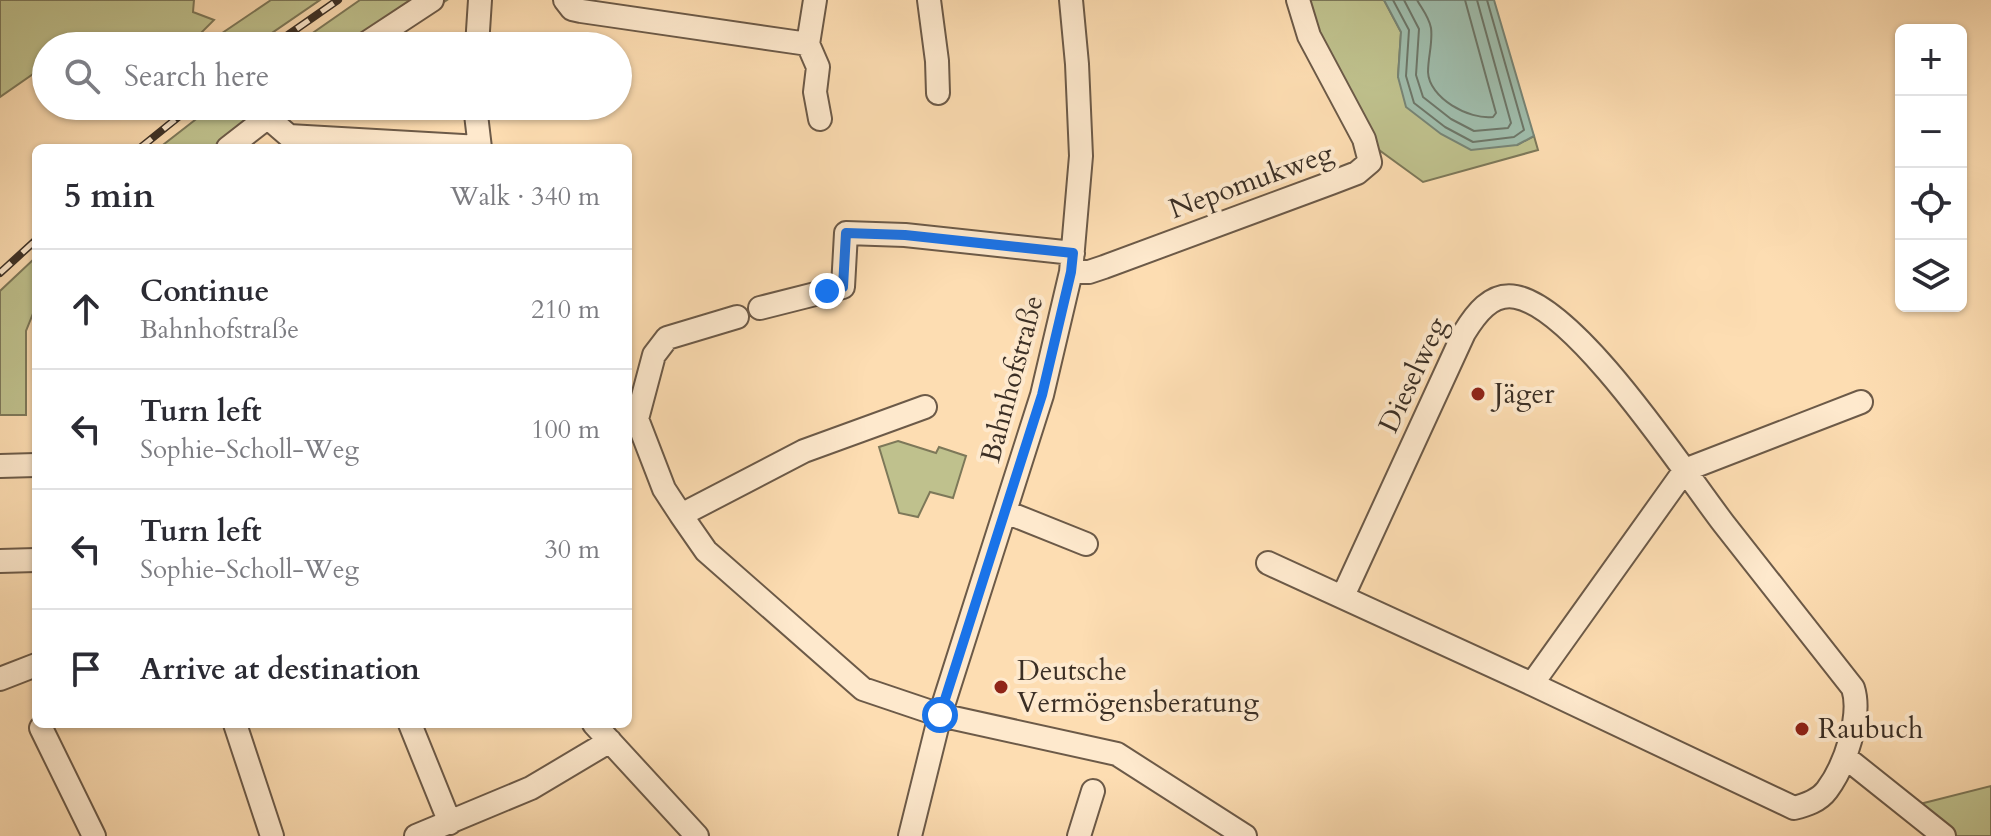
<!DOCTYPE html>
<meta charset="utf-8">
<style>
body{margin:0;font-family:Cardo,serif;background:#f7f7f7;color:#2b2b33}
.controls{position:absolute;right:24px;top:24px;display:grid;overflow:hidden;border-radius:12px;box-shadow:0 2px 6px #0004}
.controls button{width:72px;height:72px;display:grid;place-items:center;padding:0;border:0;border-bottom:2px solid #e1e1e2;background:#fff;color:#2b2b33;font:40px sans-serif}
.stop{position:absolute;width:24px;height:24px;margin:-18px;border:6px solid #1a73e8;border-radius:50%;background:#fff}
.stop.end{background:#1a73e8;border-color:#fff;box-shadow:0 2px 8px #0008}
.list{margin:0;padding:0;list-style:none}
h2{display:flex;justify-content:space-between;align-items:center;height:104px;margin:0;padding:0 32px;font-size:34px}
h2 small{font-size:26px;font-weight:400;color:#7c7c81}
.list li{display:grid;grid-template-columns:52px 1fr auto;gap:24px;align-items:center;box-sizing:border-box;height:120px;padding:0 32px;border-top:2px solid #e1e1e2}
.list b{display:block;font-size:30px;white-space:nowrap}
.list p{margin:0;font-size:26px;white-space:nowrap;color:#7c7c81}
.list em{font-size:26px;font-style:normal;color:#7c7c81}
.icon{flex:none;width:44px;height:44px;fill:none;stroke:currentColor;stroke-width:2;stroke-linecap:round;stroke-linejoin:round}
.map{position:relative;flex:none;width:1991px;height:836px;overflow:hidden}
.search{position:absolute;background:#fff;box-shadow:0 2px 6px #0004;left:32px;top:32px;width:600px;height:88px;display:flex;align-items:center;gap:20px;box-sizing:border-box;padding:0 28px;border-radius:44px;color:#7c7c81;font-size:30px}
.panel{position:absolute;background:#fff;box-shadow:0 2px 6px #0004;left:32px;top:144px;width:600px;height:584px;border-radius:12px}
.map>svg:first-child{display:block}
.green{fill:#bfc18d;stroke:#7d7859;stroke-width:2}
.water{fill:#9fbcab;stroke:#778475;stroke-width:2}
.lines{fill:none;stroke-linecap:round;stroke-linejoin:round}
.shore{stroke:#6d7668;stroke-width:2}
.minor-casing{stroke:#6c5a48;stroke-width:26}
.minor{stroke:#fee9cd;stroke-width:22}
.rail-casing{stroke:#3b2f25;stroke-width:8}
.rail{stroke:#fee9cd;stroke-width:5;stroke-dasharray:15;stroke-linecap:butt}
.route{stroke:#1a73e8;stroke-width:10}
.poi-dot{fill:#8f2418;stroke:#fee9cd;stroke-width:3}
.labels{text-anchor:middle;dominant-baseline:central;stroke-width:8;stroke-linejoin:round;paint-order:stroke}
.street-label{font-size:28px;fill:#3b2f25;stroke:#fee9cd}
.poi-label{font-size:28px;fill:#3b2f25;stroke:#fee9cd;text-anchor:start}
</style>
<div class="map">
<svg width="1991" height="836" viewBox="0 0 1991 836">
<rect width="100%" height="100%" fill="#fdddb2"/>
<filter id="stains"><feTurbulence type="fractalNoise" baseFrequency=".0025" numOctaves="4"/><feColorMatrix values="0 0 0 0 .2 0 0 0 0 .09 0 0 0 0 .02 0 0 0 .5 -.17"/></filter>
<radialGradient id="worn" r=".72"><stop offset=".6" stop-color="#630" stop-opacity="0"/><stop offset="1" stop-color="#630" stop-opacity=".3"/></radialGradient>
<!-- green -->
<path class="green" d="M0,0H194L193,12L214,20L188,46H107L87,37L73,46H46V65L0,97Z
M271,0H320L253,46H203Z
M360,0H447L377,46H294Z
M1292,0H1384L1401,32L1398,77L1517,145L1534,136L1538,150L1423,182L1375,147Z
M213,106H297L241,148H159Z
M36,257V306L26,331V415H0V291Z
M898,441L936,453L939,447L966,456L953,498L930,492L918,517L899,513L879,447Z
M1991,786V836H1951L1908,807Z"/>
<!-- water -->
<path class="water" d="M1384,0H1494L1534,136L1517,145L1471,150L1441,134L1406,107L1398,77L1401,32Z"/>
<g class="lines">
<!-- shore -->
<path class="shore" d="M1393,0L1409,30L1406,76L1414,103L1445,127L1473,142L1514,137L1524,130L1487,0
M1404,0L1419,29L1416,75L1423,97L1451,119L1474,131L1508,128L1511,123L1477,0
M1417,0C1422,9 1429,17 1431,28C1433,42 1428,57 1428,72C1429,98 1469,120 1493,117L1496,113L1465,0"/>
<defs>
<path id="minor" d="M565,0L572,9L581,11L808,44
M815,0L808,44L818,67L815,92L820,119
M929,0L937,61L938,93
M362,46L432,0
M477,46L480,0
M475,106L480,148
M267,117L289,136L480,147
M228,148L282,106
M1071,272H1089L1104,267L1331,183L1357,173L1370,162L1364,139L1309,36L1298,0
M760,308L843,287L846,233L905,235L1073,253
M925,407L804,451L681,515L706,551L863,689L940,715L1117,754L1245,836
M0,466L36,465
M1006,512L1086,544
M681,515L664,489L637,419L654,355L667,338L737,317
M0,561L36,560
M1268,563L1532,684L1794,808C1806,805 1819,801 1827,790C1845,766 1862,716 1853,688C1810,633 1767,579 1724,524C1684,472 1578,309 1516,297C1491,292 1475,315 1464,333L1343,596
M0,679L36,665
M1532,684L1685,470L1861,402
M235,724L272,836
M410,724L450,823
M594,724L697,836
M41,728L94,836
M1845,757L1944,836
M416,836L531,788L610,741
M910,836L940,715L1042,395L1071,272L1081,156L1077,64L1071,0
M1079,836L1093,791"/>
</defs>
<!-- minor casing -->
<use href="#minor" class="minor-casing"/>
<!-- minor -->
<use href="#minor" class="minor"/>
<defs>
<path id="rail" d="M272,46L338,0
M140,148L192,106
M0,273L36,240"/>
</defs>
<!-- rail casing -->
<use href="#rail" class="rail-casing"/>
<!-- rail -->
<use href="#rail" class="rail"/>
</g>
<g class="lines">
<!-- route -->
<path class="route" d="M827,291L843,287L846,233L905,235L1073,253L1071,272L1042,395L940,715"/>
</g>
<!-- markers -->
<g class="poi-dot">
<circle cx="1478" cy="394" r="8"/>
<circle cx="1001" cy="687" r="8"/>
<circle cx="1802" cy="729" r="8"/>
</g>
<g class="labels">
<!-- street labels -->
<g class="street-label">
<text transform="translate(1251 181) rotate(-20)">Nepomukweg</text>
<text transform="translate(1413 375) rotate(-65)">Dieselweg</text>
<text transform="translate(1012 379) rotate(-75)">Bahnhofstraße</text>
</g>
<!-- poi labels -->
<g class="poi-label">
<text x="1494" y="394">Jäger</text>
<text x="1017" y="671">Deutsche<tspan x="1017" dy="32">Vermögensberatung</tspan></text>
<text x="1818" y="729">Raubuch</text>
</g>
</g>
<rect width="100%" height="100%" filter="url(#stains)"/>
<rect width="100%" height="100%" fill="url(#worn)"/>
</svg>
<div class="controls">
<button>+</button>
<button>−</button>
<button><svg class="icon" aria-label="locate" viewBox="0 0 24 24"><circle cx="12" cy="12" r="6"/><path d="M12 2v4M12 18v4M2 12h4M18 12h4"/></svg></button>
<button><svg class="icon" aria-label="layers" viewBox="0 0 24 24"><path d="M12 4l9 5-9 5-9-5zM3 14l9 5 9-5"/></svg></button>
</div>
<div class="stop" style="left:940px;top:715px"></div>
<div class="stop end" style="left:827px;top:291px"></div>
<div class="search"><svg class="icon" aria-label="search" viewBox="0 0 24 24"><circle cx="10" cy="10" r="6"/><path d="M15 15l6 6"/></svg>Search here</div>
<section class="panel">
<h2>5 min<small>Walk · 340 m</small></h2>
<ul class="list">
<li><svg class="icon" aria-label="ahead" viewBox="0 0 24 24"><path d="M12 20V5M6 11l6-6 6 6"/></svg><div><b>Continue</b><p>Bahnhofstraße</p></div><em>210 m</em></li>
<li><svg class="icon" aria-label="left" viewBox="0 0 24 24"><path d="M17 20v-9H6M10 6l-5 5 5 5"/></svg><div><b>Turn left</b><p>Sophie-Scholl-Weg</p></div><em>100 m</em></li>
<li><svg class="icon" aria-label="left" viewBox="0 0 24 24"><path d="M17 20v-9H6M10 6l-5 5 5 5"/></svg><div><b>Turn left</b><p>Sophie-Scholl-Weg</p></div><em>30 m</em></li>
<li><svg class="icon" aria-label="arrive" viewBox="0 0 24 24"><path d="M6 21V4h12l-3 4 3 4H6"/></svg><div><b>Arrive at destination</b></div></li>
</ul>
</section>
</div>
